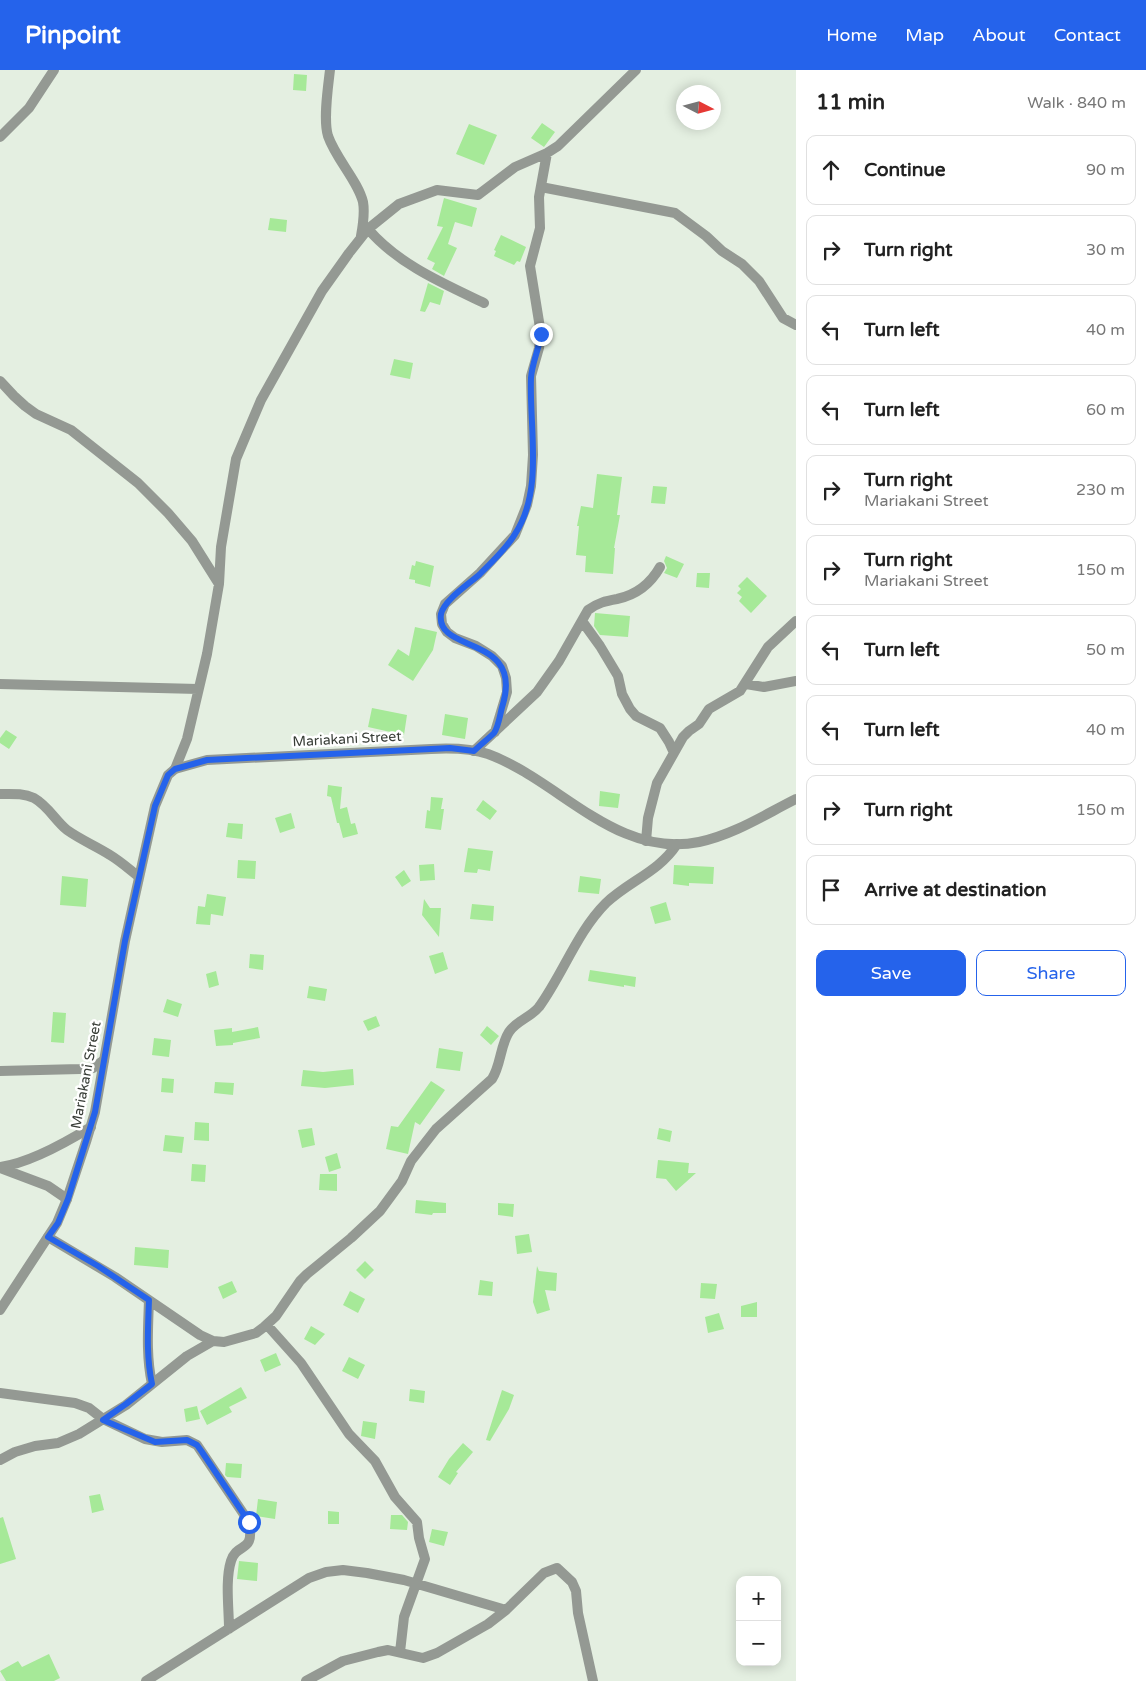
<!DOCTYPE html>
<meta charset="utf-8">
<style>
body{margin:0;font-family:"Varela Round",sans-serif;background:#f6f6f6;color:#222}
.controls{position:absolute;right:15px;bottom:15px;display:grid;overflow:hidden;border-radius:10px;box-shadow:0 2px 12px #0003}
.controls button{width:45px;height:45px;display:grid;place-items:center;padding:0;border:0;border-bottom:1px solid #e0e0e0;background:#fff;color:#222;font:25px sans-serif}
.compass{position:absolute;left:676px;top:15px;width:45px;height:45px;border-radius:50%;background:#fff;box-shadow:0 2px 12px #0003;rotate:96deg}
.stop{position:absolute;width:15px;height:15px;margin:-11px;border:4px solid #2563eb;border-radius:50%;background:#fff}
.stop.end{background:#2563eb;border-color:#fff;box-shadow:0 1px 5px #0008}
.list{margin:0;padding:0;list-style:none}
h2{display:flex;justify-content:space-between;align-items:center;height:65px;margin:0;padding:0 20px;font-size:21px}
h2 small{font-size:16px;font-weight:400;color:#767676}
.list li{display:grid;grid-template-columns:32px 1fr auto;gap:15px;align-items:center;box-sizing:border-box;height:70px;margin:0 10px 10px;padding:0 10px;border:1px solid #e0e0e0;border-radius:10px}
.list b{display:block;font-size:19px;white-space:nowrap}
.list p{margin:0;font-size:16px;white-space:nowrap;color:#767676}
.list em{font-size:16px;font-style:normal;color:#767676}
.actions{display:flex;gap:10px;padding:15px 20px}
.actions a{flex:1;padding:11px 0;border:1px solid #2563eb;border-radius:10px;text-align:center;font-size:18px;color:#2563eb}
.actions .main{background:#2563eb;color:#fff}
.icon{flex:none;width:28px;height:28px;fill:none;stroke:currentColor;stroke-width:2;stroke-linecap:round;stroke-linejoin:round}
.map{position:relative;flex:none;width:796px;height:1611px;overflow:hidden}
header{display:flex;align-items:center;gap:30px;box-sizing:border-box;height:70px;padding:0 25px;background:#2563eb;color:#fff}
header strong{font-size:24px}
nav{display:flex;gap:28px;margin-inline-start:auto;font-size:18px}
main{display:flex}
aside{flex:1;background:#fff}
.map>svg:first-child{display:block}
.building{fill:#a6e998}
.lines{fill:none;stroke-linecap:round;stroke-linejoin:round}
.minor{stroke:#949993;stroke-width:10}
.tertiary{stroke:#949993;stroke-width:10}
.route{stroke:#2563eb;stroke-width:6}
.labels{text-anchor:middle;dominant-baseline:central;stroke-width:5;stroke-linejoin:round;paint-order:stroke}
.street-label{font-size:14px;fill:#383d37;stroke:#fff}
</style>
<header>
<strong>Pinpoint</strong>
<nav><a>Home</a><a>Map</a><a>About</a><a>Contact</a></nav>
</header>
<main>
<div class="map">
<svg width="796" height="1611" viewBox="0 0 796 1611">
<rect width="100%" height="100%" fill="#e4efe1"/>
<!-- building -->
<path class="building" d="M294,4L307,5L306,21L293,20Z
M542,53L555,62L544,77L531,68Z
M469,54L497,65L484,95L456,84Z
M444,128L477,138L472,157L455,152L448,174L457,178L444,206L432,199L435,193L427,189L443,157L437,156Z
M270,148L287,150L286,162L268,160Z
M501,165L526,177L520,192L517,191L514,195L494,186L496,181L494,180Z
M428,213L444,221L440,235L430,232L425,242L420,241Z
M394,289L413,293L410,309L390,305Z
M597,404L622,407L617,445H620L614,478H615L613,504L585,502L586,486L576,485L579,456H577L581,436L593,438Z
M653,416L667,417L665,434L651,433Z
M666,486L684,494L677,508L664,503L667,498L664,491Z
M416,491L434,496L430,517L415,513V510L409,509L412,495L415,496Z
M697,503H710L709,518L696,517Z
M747,507L767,526L751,543L739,531L742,527L737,523L741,519L738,516Z
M595,543L630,546L628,567L600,565L594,556Z
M415,557L437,562L433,580L413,611L388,595L398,579L409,586Z
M372,638L407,645L404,665L368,657Z
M445,644L468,648L465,669L442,665Z
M6,660L17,667L9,679L0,673V668Z
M328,715L342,717L340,739L347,737L351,754L355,753L358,764L343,768L339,753H337L331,727L327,726Z
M600,721L620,724L618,738L599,736Z
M431,727L443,728L441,739H444L441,760L425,758L427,740L430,741Z
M483,730L497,741L490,750L476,740Z
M291,743L295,758L280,763L275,748Z
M228,753L243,754L242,769L226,767Z
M468,778L493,781L490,801L478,799L477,803L464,802Z
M238,790L256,791L255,809L237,808Z
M434,794L435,810L420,811L419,795Z
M674,795L714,797L713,814L689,813V816L673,814Z
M404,800L411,811L402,817L395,807Z
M62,806L88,809L86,837L60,835Z
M580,806L601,809L599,824L578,822Z
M207,824L226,827L223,846L211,844L210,855L196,854L198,836L205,837Z
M424,829L430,838H441L439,867L422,845Z
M666,832L671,850L655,854L650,837Z
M472,834L494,836L493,851L470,849Z
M443,882L448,899L435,904L429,886Z
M250,884L264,885L263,900L249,898Z
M590,900L636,907L635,917L624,915V917L588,911Z
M216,901L219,915L209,918L206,904Z
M309,916L327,919L325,931L307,928Z
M167,929L182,934L178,947L163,942Z
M53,942L66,943L64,973L51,972Z
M376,946L380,956L368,961L363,951Z
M487,956L499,966L491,975L480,965Z
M258,957L260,968L233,973V975L216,976L214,960L232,958V962Z
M154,968L171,970L169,987L152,985Z
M439,978L463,982L460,1001L436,998Z
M353,999L354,1015L325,1018L301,1016L303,1000L323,1002Z
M162,1008L174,1009L173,1023L161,1022Z
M431,1011L445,1020L420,1055L415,1052L408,1084L386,1079L391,1056L398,1057Z
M215,1012L234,1013L233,1025L214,1023Z
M195,1052L209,1053V1071L194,1070Z
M312,1058L315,1075L302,1078L298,1060Z
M659,1058L672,1061L670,1072L657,1069Z
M165,1065L184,1067L182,1083L163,1081Z
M337,1083L341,1098L329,1102L325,1087Z
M658,1090L689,1093L688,1103H696L676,1121L666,1109L656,1108Z
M192,1094L206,1095L205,1112L191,1111Z
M320,1104H337V1121L319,1120Z
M416,1130L446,1133V1143H433L432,1145L415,1143Z
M498,1133L514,1134L513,1147L498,1145Z
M529,1164L532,1182L517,1184L515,1166Z
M135,1177L169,1180L168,1198L134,1195Z
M365,1191L374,1200L365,1209L356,1200Z
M537,1196L539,1201L557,1203L556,1221L545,1220L550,1240L537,1244L533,1232Z
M480,1210L493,1212L492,1226L478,1225Z
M232,1211L237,1222L223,1229L218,1217Z
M701,1213L717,1214L715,1229L700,1228Z
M350,1221L365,1229L358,1243L343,1235Z
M757,1232V1247H741V1236Z
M719,1243L724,1259L708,1263L705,1247Z
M311,1256L325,1264L315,1275L304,1269Z
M276,1283L281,1295L265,1302L260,1290Z
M349,1287L365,1295L358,1309L342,1301Z
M241,1317L247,1328L229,1337L232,1342L207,1355L200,1341Z
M410,1319L425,1321L424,1333L409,1331Z
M502,1320L514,1325L509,1339L490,1371L486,1370Z
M197,1336L200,1349L186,1352L184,1339Z
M363,1351L377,1353L375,1369L361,1366Z
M463,1373L473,1382L456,1402L458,1403L450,1415L438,1407L449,1389Z
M226,1393L242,1394L241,1408L227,1407L225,1405Z
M100,1424L104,1440L92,1443L89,1426Z
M258,1429L277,1432L275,1449L256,1446Z
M328,1441L339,1442V1454H328Z
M391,1445H402L408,1452L407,1460L390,1459Z
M3,1447L16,1489L0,1494V1448Z
M432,1459L448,1462L444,1476L429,1472Z
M239,1491L258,1493L257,1511L237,1509Z
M49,1584L60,1608L54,1611H6L0,1601L18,1591L22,1597Z"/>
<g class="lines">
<!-- minor -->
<path class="minor" d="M330,0C328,17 323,50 328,66C336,89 358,111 363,132C365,143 363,155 361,166
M0,67L29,38L54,0
M541,117L675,143L706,166L722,181L742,194L759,211L783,248L796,255
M368,159C398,194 442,213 484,233
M0,311L14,326L25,336L36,344L71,360L138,413L168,443L192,471L219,514
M582,551L600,576L618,606L622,624L630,639L636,646L660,658L669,672L674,683
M0,614L198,619
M746,614L764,617L796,611
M495,662L507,622L506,608L502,596L492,586L476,576L455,568L447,562L442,554L441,544L445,534L480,503L515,465L527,435L531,416L533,385L531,306L539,278L541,264L530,196L540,158L539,127L547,83
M474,681L537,622L559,591L588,540C597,533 606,531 617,529C636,525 651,513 660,497
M175,699L187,669L207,584L219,514L221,477L236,389L261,330L322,221L349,183L368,159L399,134L437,120L478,125L515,97L547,83L558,76L636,0
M0,724C12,724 23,723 34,728C48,736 55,750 67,760C81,770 96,776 110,785C120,791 129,799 138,806
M646,771L648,748L657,713L683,667L689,661L699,654L709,639L740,621L768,577L796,551
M0,1001L80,999L93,998L104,990
M0,1097C30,1093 65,1073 91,1057
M0,1098L48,1116L67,1129
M48,1167L115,1207L200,1265L213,1271L224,1272L256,1263L264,1257L276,1246L300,1211L307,1204L351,1168L380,1141L402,1111L411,1091L436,1059L492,1009C501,995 500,976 509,962C516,951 531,947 539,937C563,904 577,862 606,833C629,811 659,802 677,774
M149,1230C148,1259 146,1286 152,1314
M267,1255L301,1293L349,1364L375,1391L395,1427L417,1452L419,1468L425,1489L404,1547L400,1582
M0,1323L75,1333L89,1338L103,1349L145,1369L162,1372L187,1370L197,1375L249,1452C255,1485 237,1471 231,1491C225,1510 229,1539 229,1559
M0,1390L15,1382L35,1376L58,1373L79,1364L126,1335L187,1286L213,1271
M146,1611L309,1508L326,1502L343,1500L367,1503L404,1510L506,1540
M306,1611L343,1591L378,1582L388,1580L423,1588L437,1583L488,1554L506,1540L544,1503L557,1498L572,1512L576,1521L578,1543L593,1611"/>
<!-- tertiary -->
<path class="tertiary" d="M0,1240L57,1153L67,1129L86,1072L95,1042L125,871L155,736L168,705L175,699L207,690L431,679C450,678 470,678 488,684C559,710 616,789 699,772C735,764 764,745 796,729"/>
</g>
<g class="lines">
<!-- route -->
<path class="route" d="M249,1452L202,1382L197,1375L187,1370L155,1372L103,1350L126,1334L152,1314C146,1286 148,1259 149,1230L98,1196L48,1167L58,1153L68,1129L95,1042L125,871L155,736L168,705L175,699L207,690L431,679L450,678L474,681C480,675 488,669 494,663C499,656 500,643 503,634C523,564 435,584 441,544C444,530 469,514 480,504C492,492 507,478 515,464C544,420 529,358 531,308C532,293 539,279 541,264"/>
</g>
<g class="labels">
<!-- street labels -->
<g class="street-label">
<text transform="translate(347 669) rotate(-3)">Mariakani Street</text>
<text transform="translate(86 1005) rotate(-79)">Mariakani Street</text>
</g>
</g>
</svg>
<div class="controls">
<button>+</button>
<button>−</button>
</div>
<svg class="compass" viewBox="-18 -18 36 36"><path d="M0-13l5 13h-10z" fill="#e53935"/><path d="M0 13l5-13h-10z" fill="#767676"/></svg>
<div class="stop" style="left:249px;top:1452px"></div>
<div class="stop end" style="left:541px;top:264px"></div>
</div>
<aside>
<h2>11 min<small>Walk · 840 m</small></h2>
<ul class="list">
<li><svg class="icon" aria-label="ahead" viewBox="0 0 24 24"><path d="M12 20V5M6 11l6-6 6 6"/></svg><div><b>Continue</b></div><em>90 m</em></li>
<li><svg class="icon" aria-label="right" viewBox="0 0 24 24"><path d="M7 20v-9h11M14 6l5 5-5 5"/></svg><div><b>Turn right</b></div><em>30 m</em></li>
<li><svg class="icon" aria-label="left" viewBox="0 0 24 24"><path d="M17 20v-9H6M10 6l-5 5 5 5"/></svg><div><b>Turn left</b></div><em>40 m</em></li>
<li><svg class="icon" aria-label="left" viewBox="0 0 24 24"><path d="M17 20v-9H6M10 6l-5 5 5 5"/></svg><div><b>Turn left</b></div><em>60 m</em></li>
<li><svg class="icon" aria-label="right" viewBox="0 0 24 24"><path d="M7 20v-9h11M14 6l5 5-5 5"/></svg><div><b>Turn right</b><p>Mariakani Street</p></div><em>230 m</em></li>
<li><svg class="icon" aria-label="right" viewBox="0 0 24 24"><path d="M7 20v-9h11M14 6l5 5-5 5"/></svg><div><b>Turn right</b><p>Mariakani Street</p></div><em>150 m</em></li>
<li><svg class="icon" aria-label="left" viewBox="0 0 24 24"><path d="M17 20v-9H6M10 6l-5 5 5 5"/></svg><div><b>Turn left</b></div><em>50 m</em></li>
<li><svg class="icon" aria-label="left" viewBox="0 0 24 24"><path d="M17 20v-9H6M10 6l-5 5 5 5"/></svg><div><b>Turn left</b></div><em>40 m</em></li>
<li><svg class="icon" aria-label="right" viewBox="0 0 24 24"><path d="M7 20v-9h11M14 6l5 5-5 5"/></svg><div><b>Turn right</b></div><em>150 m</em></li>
<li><svg class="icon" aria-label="arrive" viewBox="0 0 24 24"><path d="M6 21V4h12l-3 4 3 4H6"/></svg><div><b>Arrive at destination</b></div></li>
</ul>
<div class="actions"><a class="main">Save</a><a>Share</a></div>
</aside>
</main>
